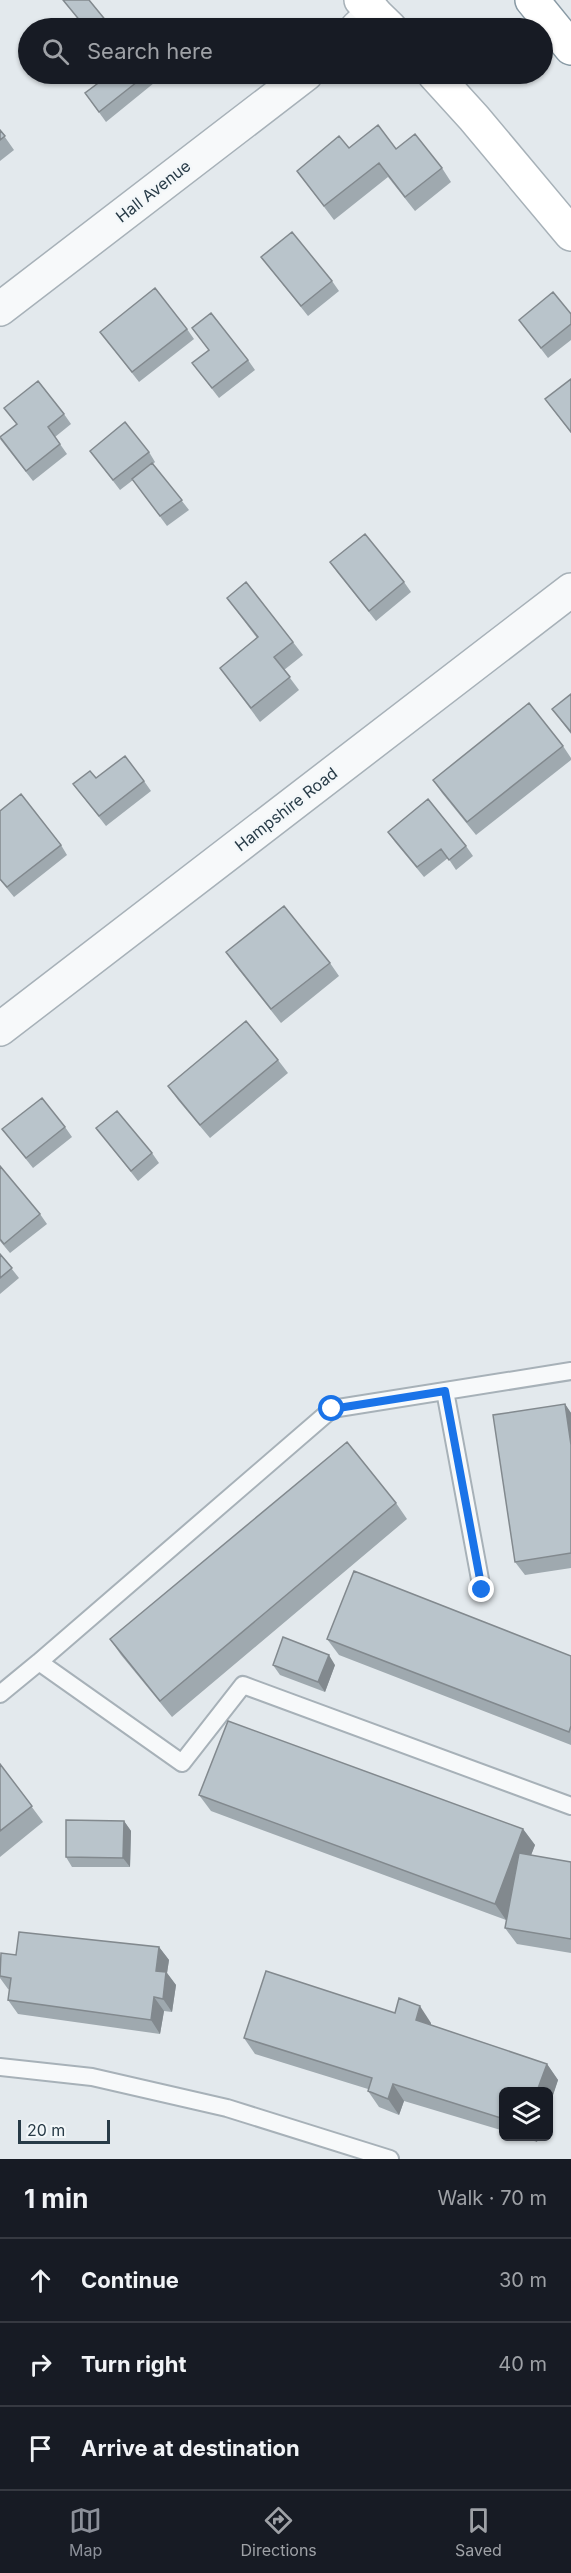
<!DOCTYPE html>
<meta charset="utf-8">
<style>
body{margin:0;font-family:Inter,sans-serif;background:#242831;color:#f1f3f6}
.controls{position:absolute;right:18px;bottom:18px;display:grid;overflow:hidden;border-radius:9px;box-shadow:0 2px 4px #0004}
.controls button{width:54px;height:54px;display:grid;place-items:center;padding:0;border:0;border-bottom:2px solid #363941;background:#171b24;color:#f1f3f6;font:30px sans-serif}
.scale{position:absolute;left:18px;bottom:15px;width:92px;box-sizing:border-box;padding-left:6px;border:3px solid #283b47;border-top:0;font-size:16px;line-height:21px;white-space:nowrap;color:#283b47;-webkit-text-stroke:4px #f3f7f9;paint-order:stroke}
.stop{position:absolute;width:18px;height:18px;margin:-14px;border:4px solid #1a73e8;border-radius:50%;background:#fff}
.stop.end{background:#1a73e8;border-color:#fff;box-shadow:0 2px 6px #0008}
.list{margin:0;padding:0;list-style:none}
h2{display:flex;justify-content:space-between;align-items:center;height:78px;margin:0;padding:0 24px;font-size:26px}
h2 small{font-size:20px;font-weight:400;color:#9ea1a6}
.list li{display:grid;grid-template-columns:39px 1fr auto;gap:18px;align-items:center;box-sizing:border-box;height:84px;padding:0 24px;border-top:2px solid #363941}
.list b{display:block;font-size:22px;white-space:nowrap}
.list em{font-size:20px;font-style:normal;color:#9ea1a6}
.icon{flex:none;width:33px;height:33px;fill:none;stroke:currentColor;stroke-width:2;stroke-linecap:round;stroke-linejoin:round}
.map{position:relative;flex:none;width:571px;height:2159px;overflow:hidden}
.search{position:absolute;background:#171b24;box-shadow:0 2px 4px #0004;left:18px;right:18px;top:18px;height:66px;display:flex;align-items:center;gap:15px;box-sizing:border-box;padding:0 21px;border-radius:33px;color:#9ea1a6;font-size:22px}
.sheet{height:330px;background:#171b24}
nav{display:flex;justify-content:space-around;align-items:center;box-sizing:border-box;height:84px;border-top:2px solid #363941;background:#171b24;font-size:16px;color:#9ea1a6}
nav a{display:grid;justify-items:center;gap:3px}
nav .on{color:#8c9099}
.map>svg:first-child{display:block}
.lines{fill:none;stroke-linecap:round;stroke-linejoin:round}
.lane-casing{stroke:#a7b1b8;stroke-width:20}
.street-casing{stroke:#a7b1b8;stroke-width:36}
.secondary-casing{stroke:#a7b1b8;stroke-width:36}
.highway-casing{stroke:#899aa5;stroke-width:36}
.lane{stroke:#f7f9fa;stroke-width:16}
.street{stroke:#f7f9fa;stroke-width:33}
.secondary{stroke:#fff;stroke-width:33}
.highway{stroke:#fff;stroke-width:33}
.wall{fill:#9fa9af}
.shaded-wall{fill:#82898e}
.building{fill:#b9c4cb;stroke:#82898e;stroke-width:1.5}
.route{stroke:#1a73e8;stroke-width:8}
.labels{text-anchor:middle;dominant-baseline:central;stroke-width:4.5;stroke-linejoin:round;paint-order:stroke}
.street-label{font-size:16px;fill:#283b47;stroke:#f3f7f9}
</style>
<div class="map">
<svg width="571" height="2159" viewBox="0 0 571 2159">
<rect width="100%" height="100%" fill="#e3e9ed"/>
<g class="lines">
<defs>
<path id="lane" d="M571,1371L332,1409L39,1662L182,1763L243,1685L571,1806
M445,1391L482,1590
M0,1694L39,1662
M0,2067L92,2077L227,2108L390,2159"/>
<path id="street" d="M357,28L374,12
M0,309L306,74
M0,1029L571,590"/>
<path id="secondary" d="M361,0L390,28
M434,74L474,118L571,234"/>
<path id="highway" d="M532,0L571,48"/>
</defs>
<!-- lane casing -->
<use href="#lane" class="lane-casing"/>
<!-- street casing -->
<use href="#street" class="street-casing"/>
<!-- secondary casing -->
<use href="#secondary" class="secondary-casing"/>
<!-- highway casing -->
<use href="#highway" class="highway-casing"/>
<!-- lane -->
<use href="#lane" class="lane"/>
<!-- street -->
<use href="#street" class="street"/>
<!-- secondary -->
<use href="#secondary" class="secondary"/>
<!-- highway -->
<use href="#highway" class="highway"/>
</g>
<!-- wall -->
<path class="wall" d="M95,74H147L154,83L106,122L85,93L100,81Z
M0,130L14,150L0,161Z
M349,148L396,149L442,168L451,182L415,211L388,177L334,220L297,171Z
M261,257L332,281L339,291L308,316Z
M571,314V340L548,358L519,320Z
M192,328L248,360L255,370L219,398L192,363L209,350Z
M187,329L194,339L139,382L100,332Z
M571,379V433L545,399Z
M4,408L64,414L71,424L55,437L67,454L33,481L0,439L17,425Z
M90,451L149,452L155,462L153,464L189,510L167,526L133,480L120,490Z
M330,562L404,582L411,592L376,621L337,572Z
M227,598L293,642L303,655L284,670L299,690L260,722L220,668L257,638Z
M571,694V734L552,709Z
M563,746L571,758V760L476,835L442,793L433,780Z
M96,778L144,781L151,791L106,826L73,784Z
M0,811L61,845L67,855L14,897L0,880Z
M388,832L466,846L473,856L456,870L448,858L424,877L395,842Z
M226,952L330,963L339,976L281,1023L235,965Z
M278,1060L288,1073L210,1138L178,1100L168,1086Z
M65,1127L72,1137L33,1168L2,1129Z
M96,1128L152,1153L159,1163L138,1181Z
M0,1166L40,1214L47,1224L10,1253L0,1241Z
M0,1254L19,1278L0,1294Z
M565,1404L571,1413V1568L525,1575L515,1562Z
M396,1503L407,1519L172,1717L121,1655L110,1639Z
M327,1639L571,1656V1745L339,1655Z
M273,1665H335L325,1692L280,1675Z
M0,1764L43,1822L0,1857Z
M199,1795L523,1829L535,1845L531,1855L571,1862V1953L517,1944L505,1928L508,1916L506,1920L211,1811Z
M124,1821L131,1831L130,1867H72L66,1857Z
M159,1947L169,1960L167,1973L176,1985L172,2012L164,2011L160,2034L18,2014L8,2000L10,1990L8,1989L0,1978V1962L16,1955Z
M395,2013L431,2023V2025L547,2064L558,2080L549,2107V2091H504V2131L404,2101L399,2115L379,2107L368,2091V2089L255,2054L244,2038Z
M520,2136H538L537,2142Z"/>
<!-- shaded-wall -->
<path class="shaded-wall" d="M565,1404L571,1413V1445Z
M329,1655L335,1665L325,1692L318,1682Z
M124,1821L131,1831L130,1867L123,1858Z
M523,1829L535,1845L506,1920L495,1904Z
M159,1947L169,1960L167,1973L176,1985L172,2012L163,1999L156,1971Z
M154,1997L164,2011L160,2034L151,2020Z
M420,2006L431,2023L428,2037L416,2020Z
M547,2064L558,2080L549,2107V2091H537Z
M393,2084L404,2101L399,2115L388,2099Z
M533,2136H538L537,2142Z"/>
<!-- building -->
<path class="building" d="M63,0H89L112,28H86Z
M95,74H147L99,112L85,93L101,81Z
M378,125L396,149L415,134L442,168L405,197L379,163L324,206L297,171L339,136L349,148Z
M0,130L5,136L0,140Z
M292,232L332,281L301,306L261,257Z
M155,288L187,329L132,372L100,332Z
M553,292L571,314V324L541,348L519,320Z
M211,313L248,360L212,388L192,363L209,350L192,328Z
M571,379V432L545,399Z
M38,381L64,414L48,427L60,444L26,471L0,437L17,424L4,408Z
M125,422L149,452L113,480L90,451Z
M152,463L182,500L160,516L132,479Z
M365,534L404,582L369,611L330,562Z
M246,582L293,642L274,657L290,677L251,708L220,668L258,637L227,598Z
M571,694V732L552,709Z
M529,703L563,746L467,822L433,780Z
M125,756L144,781L99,816L73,784L90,771L96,778Z
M21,794L61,845L7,887L0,879V811Z
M428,799L466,846L449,860L441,849L417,867L388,832Z
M284,906L330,963L271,1009L226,952Z
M246,1021L278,1060L200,1125L168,1086Z
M42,1098L65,1127L26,1158L2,1129Z
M117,1111L152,1153L131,1171L96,1128Z
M0,1166L40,1214L4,1244L0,1239Z
M0,1254L12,1268L0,1278Z
M565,1404L571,1445V1553L515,1562L493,1415Z
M347,1442L396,1503L160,1701L110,1639Z
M354,1571L571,1656V1726L569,1732L327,1639Z
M283,1637L329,1655L318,1682L273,1665Z
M228,1721L523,1829L495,1904L199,1795Z
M0,1764L32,1806L0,1831Z
M66,1820L124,1821L123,1858L66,1857Z
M519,1853L571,1862V1939L505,1928Z
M19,1932L159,1947L156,1971L166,1972L163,1999L154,1997L151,2020L8,2000L11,1978L0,1976L1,1953L16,1955Z
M266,1971L395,2013L399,1998L420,2006L416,2020L547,2064L537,2091H504V2119L393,2084L388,2099L368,2091L372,2078L244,2038Z"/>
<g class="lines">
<!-- route -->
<path class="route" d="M332,1409L445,1391L482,1590"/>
</g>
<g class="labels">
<!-- street labels -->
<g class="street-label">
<text transform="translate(153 191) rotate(-38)">Hall Avenue</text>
<text transform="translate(286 809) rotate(-38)">Hampshire Road</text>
</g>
</g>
</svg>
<div class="controls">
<button><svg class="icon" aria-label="layers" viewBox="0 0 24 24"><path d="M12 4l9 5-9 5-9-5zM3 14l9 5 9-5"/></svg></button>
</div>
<div class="scale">20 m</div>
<div class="stop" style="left:332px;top:1409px"></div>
<div class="stop end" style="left:482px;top:1590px"></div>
<div class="search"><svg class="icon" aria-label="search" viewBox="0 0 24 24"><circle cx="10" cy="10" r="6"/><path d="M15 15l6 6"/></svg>Search here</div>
</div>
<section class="sheet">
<h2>1 min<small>Walk · 70 m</small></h2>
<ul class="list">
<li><svg class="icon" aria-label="ahead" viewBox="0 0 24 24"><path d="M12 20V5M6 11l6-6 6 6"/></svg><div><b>Continue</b></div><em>30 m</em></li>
<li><svg class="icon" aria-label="right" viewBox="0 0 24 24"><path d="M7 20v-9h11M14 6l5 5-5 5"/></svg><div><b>Turn right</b></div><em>40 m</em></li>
<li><svg class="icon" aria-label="arrive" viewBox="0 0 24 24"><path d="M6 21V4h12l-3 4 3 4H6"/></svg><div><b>Arrive at destination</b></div></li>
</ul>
</section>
<nav>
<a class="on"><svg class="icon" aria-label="map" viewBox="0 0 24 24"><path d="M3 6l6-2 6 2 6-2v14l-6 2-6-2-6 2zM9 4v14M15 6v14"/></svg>Map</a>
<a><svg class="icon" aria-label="directions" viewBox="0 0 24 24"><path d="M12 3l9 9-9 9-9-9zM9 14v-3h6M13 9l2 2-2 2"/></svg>Directions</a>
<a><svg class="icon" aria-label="saved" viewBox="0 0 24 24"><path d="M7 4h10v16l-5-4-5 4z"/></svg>Saved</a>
</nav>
